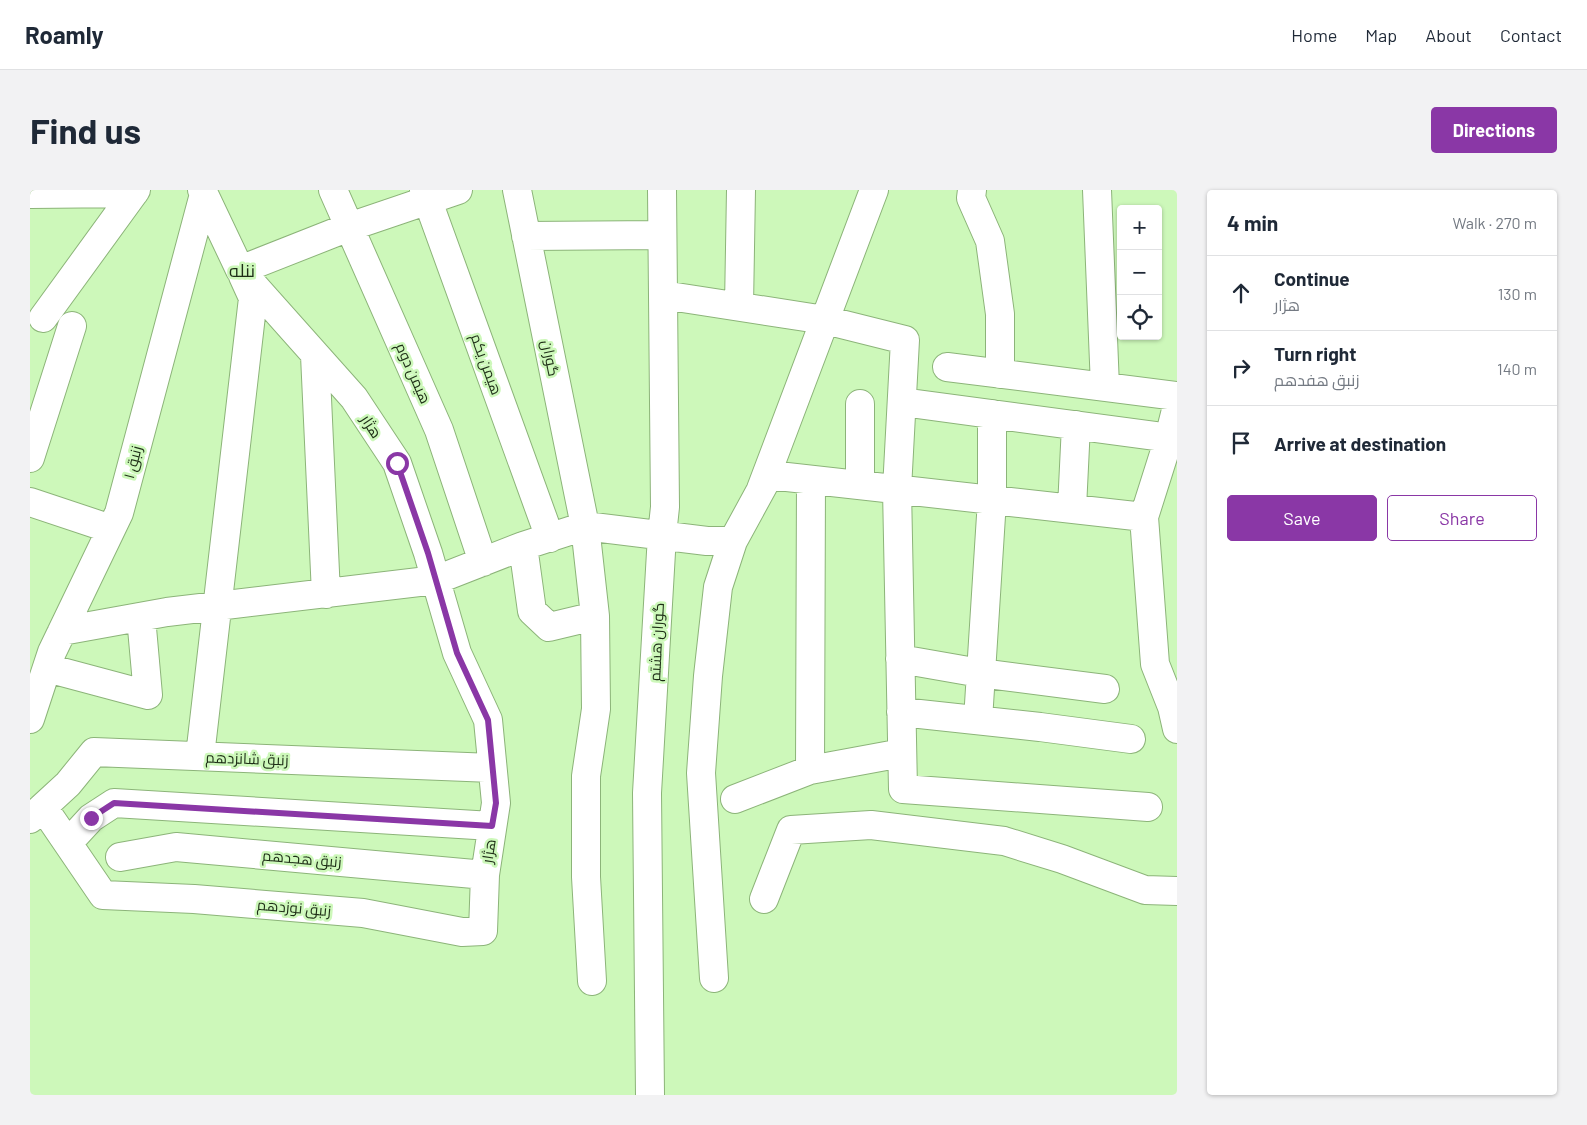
<!DOCTYPE html>
<meta charset="utf-8">
<style>
body{margin:0;font-family:Barlow,Cairo,sans-serif;background:#f2f2f3;color:#1f2937}
.controls{position:absolute;right:15px;top:15px;display:grid;overflow:hidden;border-radius:5px;box-shadow:0 1px 4px #0004}
.controls button{width:45px;height:45px;display:grid;place-items:center;padding:0;border:0;border-bottom:1px solid #e0e1e3;background:#fff;color:#1f2937;font:25px sans-serif}
.stop{position:absolute;width:15px;height:15px;margin:-11px;border:4px solid #8a37a6;border-radius:50%;background:#fff}
.stop.end{background:#8a37a6;border-color:#fff;box-shadow:0 1px 5px #0008}
.list{margin:0;padding:0;list-style:none}
h2{display:flex;justify-content:space-between;align-items:center;height:65px;margin:0;padding:0 20px;font-size:21px}
h2 small{font-size:16px;font-weight:400;color:#747a83}
.list li{display:grid;grid-template-columns:32px 1fr auto;gap:15px;align-items:center;box-sizing:border-box;height:75px;padding:0 20px;border-top:1px solid #e0e1e3}
.list b{display:block;font-size:19px;white-space:nowrap}
.list p{margin:0;font-size:16px;white-space:nowrap;color:#747a83}
.list em{font-size:16px;font-style:normal;color:#747a83}
.actions{display:flex;gap:10px;padding:15px 20px}
.actions a{flex:1;padding:11px 0;border:1px solid #8a37a6;border-radius:5px;text-align:center;font-size:18px;color:#8a37a6}
.actions .main{background:#8a37a6;color:#fff}
.icon{flex:none;width:28px;height:28px;fill:none;stroke:currentColor;stroke-width:2;stroke-linecap:round;stroke-linejoin:round}
.map{position:relative;flex:none;width:1147px;height:905px;overflow:hidden;border-radius:5px}
header{display:flex;align-items:center;gap:30px;box-sizing:border-box;height:70px;padding:0 25px;background:#fff;border-bottom:1px solid #e0e1e3}
header strong{font-size:24px}
nav{display:flex;gap:28px;margin-inline-start:auto;font-size:18px}
.intro{display:flex;align-items:center;justify-content:space-between;box-sizing:border-box;height:120px;padding:0 30px}
h1{margin:0;font-size:35px}
.button{padding:12px 22px;border-radius:5px;background:#8a37a6;color:#fff;font-size:18px;font-weight:700}
main{display:flex;gap:30px;padding:0 30px}
aside{flex:1;background:#fff;border-radius:5px;box-shadow:0 1px 4px #0004}
.map>svg:first-child{display:block}
.lines{fill:none;stroke-linecap:round;stroke-linejoin:round}
.minor-casing{stroke:#8cb479;stroke-width:30}
.minor{stroke:#fff;stroke-width:28}
.route{stroke:#8a37a6;stroke-width:6}
.labels{text-anchor:middle;dominant-baseline:central;stroke-width:5;stroke-linejoin:round;paint-order:stroke}
.street-label{font-size:15px;fill:#1d2d16;stroke:#cdf8ba}
.quarter-label{font-size:18px;fill:#1d2d16;stroke:#cdf8ba}
</style>
<header>
<strong>Roamly</strong>
<nav><a>Home</a><a>Map</a><a>About</a><a>Contact</a></nav>
</header>
<div class="intro"><h1>Find us</h1><a class="button">Directions</a></div>
<main>
<div class="map">
<svg width="1147" height="905" viewBox="0 0 1147 905">
<rect width="100%" height="100%" fill="#cdf8ba"/>
<g class="lines">
<defs>
<path id="minor" d="M303,0L409,240L453,372
M394,0L520,348
M487,0L555,336L565,426L566,519L556,586V687L562,791
M942,0L941,8L960,51L970,124V184
M1067,0L1075,197
M0,4L104,3
M496,46L632,45
M210,80L319,37L428,0
M633,105L795,130L875,150L867,299L873,599L1118,617
M709,116L711,0
M13,128L106,0
M285,165L296,404
M917,177L1147,206
M872,212L1147,249
M830,214V295
M1147,216L1139,248L1114,327L1125,474L1142,517L1147,539
M0,268L42,136
M731,299L844,0
M0,312L81,339
M1042,318L1046,235
M493,356L502,421L519,437L565,426
M32,441L137,422L406,390L493,356L555,336L677,351H703
M870,469L950,483L1075,499
M17,478L118,505L111,427
M871,522L1010,537L1101,549
M0,529L22,462L89,323L174,4
M948,530L962,310V224
M170,566L223,108L213,86
M780,580L781,290
M705,609L780,580L872,563
M13,617L73,705L164,709L333,723L432,742L453,741L455,685L466,613L458,530L427,463L398,363L367,273L324,208L210,80L172,0
M0,629L38,594L64,562L462,578
M38,653L61,628L84,613L462,636
M90,667L146,657L455,685
M734,709L761,640L841,635L974,651L1032,669L1115,700L1147,701
M684,788L671,583L678,486L688,397L703,351L739,285L1114,327
M620,905L617,603L632,345L635,317L632,0"/>
</defs>
<!-- minor casing -->
<use href="#minor" class="minor-casing"/>
<!-- minor -->
<use href="#minor" class="minor"/>
</g>
<g class="lines">
<!-- route -->
<path class="route" d="M61,628L84,613L462,636L466,613L458,530L427,463L398,363L367,273"/>
</g>
<g class="labels">
<!-- street labels -->
<g class="street-label">
<text transform="translate(521 168) rotate(78)">گوران</text>
<text transform="translate(457 174) rotate(70)">هیمن یکم</text>
<text transform="translate(384 183) rotate(66)">هیمن دوم</text>
<text transform="translate(342 236) rotate(57)">هژار</text>
<text transform="translate(102 272) rotate(-75)">زنبق ۱</text>
<text transform="translate(626 452) rotate(-87)">گوران هشتم</text>
<text transform="translate(217 568) rotate(2)">زنبق شانزدهم</text>
<text transform="translate(458 661) rotate(-81)">هژار</text>
<text transform="translate(272 668) rotate(5)">زنبق هجدهم</text>
<text transform="translate(264 717) rotate(5)">زنبق نوزدهم</text>
</g>
<!-- quarter labels -->
<g class="quarter-label">
<text x="212" y="80">ننله</text>
</g>
</g>
</svg>
<div class="controls">
<button>+</button>
<button>−</button>
<button><svg class="icon" aria-label="locate" viewBox="0 0 24 24"><circle cx="12" cy="12" r="6"/><path d="M12 2v4M12 18v4M2 12h4M18 12h4"/></svg></button>
</div>
<div class="stop" style="left:367px;top:273px"></div>
<div class="stop end" style="left:61px;top:628px"></div>
</div>
<aside>
<h2>4 min<small>Walk · 270 m</small></h2>
<ul class="list">
<li><svg class="icon" aria-label="ahead" viewBox="0 0 24 24"><path d="M12 20V5M6 11l6-6 6 6"/></svg><div><b>Continue</b><p>هژار</p></div><em>130 m</em></li>
<li><svg class="icon" aria-label="right" viewBox="0 0 24 24"><path d="M7 20v-9h11M14 6l5 5-5 5"/></svg><div><b>Turn right</b><p>زنبق هفدهم</p></div><em>140 m</em></li>
<li><svg class="icon" aria-label="arrive" viewBox="0 0 24 24"><path d="M6 21V4h12l-3 4 3 4H6"/></svg><div><b>Arrive at destination</b></div></li>
</ul>
<div class="actions"><a class="main">Save</a><a>Share</a></div>
</aside>
</main>
